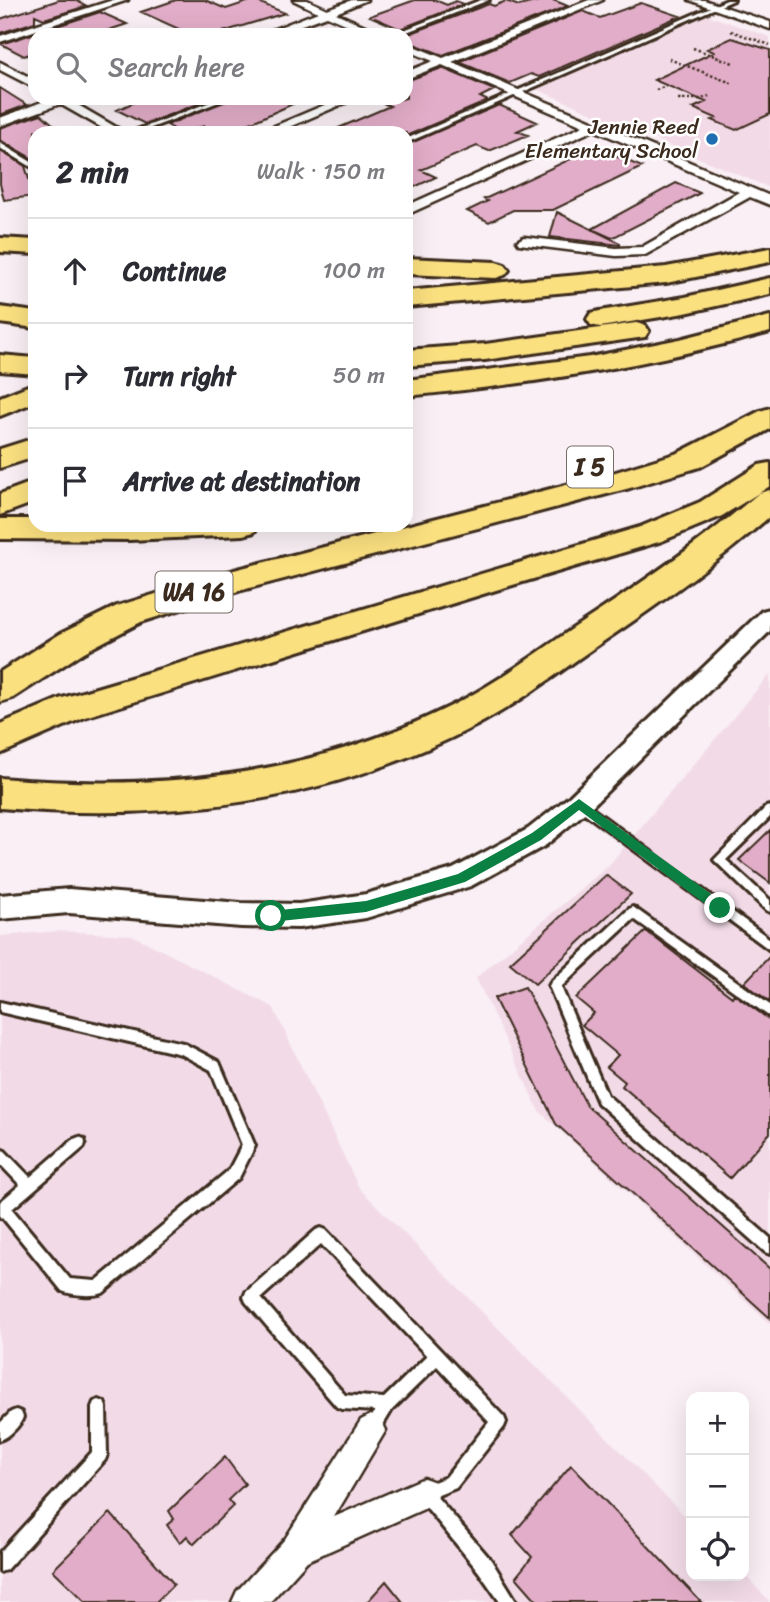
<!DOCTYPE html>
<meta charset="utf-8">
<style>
body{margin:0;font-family:Sriracha,sans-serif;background:#f7f7f7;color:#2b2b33}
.controls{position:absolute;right:21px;bottom:21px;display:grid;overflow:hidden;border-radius:14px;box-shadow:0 7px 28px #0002}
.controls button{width:63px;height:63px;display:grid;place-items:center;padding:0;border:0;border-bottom:2px solid #e1e1e2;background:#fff;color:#2b2b33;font:35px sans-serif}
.stop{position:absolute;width:21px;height:21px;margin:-16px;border:5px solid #0b8043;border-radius:50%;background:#fff}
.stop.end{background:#0b8043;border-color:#fff;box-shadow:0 2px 7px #0008}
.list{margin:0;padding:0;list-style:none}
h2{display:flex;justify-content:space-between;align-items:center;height:91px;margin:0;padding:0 28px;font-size:30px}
h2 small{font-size:23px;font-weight:400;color:#7c7c81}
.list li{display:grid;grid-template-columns:46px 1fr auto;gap:21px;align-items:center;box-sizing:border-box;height:105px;padding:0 28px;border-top:2px solid #e1e1e2}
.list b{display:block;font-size:26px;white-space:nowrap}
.list em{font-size:23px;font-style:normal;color:#7c7c81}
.icon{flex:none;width:38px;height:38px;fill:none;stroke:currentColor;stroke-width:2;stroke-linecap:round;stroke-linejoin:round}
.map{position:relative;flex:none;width:770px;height:1602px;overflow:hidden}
.search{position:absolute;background:#fff;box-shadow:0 7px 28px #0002;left:28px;top:28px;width:385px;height:77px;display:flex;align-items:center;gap:18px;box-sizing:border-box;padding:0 24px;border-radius:21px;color:#7c7c81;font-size:26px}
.panel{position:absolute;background:#fff;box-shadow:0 7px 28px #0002;left:28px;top:126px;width:385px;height:406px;border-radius:21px}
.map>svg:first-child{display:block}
.built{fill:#f2dbe7}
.building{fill:#e2adc8;stroke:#3b2a1e;stroke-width:2}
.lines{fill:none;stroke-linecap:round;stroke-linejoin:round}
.service-casing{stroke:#3b2a1e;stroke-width:6}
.minor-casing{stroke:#3b2a1e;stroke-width:5}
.tertiary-casing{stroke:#3b2a1e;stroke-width:6}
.motorway-casing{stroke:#3b2a1e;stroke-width:6}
.path{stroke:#3b2a1e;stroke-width:2.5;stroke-dasharray:2.5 2.5;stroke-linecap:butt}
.service{fill:#fff;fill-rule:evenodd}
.minor{fill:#fff;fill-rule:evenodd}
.tertiary{fill:#fff;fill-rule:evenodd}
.motorway{fill:#fbe080;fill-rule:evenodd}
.route{fill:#0b8043}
.poi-dot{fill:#1f6fb2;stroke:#fff;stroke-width:2.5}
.labels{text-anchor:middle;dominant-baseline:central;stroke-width:5;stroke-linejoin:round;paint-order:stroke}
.far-poi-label{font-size:21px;fill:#3b2a1e;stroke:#fff;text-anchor:end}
.shield{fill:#fff;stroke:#766a62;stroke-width:2}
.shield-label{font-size:24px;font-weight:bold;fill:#3b2a1e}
</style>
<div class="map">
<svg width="770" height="1602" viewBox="0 0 770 1602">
<rect width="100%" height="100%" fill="#f9eff4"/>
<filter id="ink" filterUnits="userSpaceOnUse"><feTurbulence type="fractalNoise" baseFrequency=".0143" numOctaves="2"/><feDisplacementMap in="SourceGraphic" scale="14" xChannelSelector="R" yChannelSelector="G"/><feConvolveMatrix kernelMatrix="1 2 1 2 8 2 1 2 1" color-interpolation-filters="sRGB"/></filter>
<g filter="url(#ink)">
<!-- built -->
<path class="built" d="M707,15L770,37V188L536,89Z
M770,674V1324L539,1111L476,978L609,865Z
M58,931L132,935L273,1007L359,1188L691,1522V1576L744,1574L770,1602H0V936Z"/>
<!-- building -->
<path class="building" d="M59,0H75L87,6L44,19L35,15V22L0,33V19Z
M176,0H205L226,9L253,0L285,13L213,35H192L141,12Z
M415,0H435L447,5L456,1L464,4L400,29L370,16Z
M543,0H553L568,6L443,55L406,41V35L489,4L494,6L506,1L519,6Z
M641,3L680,16L539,77L531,74L510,83L459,62L583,11L600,18Z
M100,12L127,24L94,35H74L57,26Z
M35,33V52L24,56L1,44Z
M732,38L770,50V114L736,130L712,120L716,118L693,108L706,102L654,80L714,52L707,49Z
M442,68L494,90L480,97L488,101L406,136V133H327L390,106L385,104L388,102L406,98V81Z
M0,88L19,100L27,105L0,115Z
M143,98H214L145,124L117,110Z
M232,98H306L228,133H218L204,126L181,133L167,125Z
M499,105L537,122L517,131L528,135L489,151L477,146L421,170L436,177L406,191V145Z
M41,114L54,125L35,131V160L0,140V128Z
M592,149L606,152L642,167L553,210H513L489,222L467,211L488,201L484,199L489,197Z
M0,151L25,166L34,196L4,200L0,184Z
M676,183L700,193L612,238L592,229Z
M557,212L620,243V245L550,237Z
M770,830V883L739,860Z
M606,875L631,894L535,984L510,963Z
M646,931L732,997L734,994L770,1020V1133L730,1178L622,1086L625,1082L607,1067L618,1055L582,1025L594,1013L576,998Z
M770,956V1002L744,983Z
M525,987L587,1106L770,1269V1318L556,1124L494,998Z
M225,1457L245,1484L228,1500L233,1506L194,1544L187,1536L180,1543L167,1525L174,1519L169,1511Z
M571,1465L701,1602H538L516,1577L532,1557L512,1535Z
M110,1513L174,1584L156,1602H86L53,1570Z
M386,1581L403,1602H367Z"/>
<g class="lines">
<defs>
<path id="service" d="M481,0H489L399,35H391Z
M727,0H734L406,143V139Z
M221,98H229L138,133H129Z
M0,143L35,164V169L0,148Z
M579,799L770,939V950L575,806L574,803L575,800Z
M770,806V817L726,860L770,900V912L766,910L714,860L766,807Z
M633,907L770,1005V1017L634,919L561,987L607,1095L770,1238V1254L765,1252L598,1103L549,986L551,982L629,909Z
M0,1002L183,1043L219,1062L255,1146L239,1178L103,1293C92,1297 73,1295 62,1291L2,1217L0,1218V1202L20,1185L0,1164V1149L5,1151L30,1177L74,1139L79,1137L84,1139L85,1143L84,1147L12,1209L70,1279L96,1281L229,1170L242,1145L211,1070L181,1054L0,1012Z
M321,1228L326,1230L504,1417L506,1422L504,1427L456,1488L436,1496L491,1560L517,1602H500L479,1572L419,1498L416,1493L419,1488L446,1477L489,1422L437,1366L392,1410L377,1435L372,1437L367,1435L365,1430L375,1411L342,1409L337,1407L246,1302L244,1297L246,1292L316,1230ZM321,1244L427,1356L384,1398L345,1395L261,1298Z
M99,1400L104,1402L106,1407L107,1455L105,1460L6,1570L0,1572V1552L92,1452V1407L94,1402Z
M16,1410L21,1412L23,1417C20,1426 9,1437 0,1440V1423L11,1412Z"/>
<path id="minor" d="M113,0H128L0,42V36Z
M293,0H307L327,9L352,0H367L336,13L385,35H371L327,16L274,35H259L318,12Z
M589,0H603L452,62L770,196V205L750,197L645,255L616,256L519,244L517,241L524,237L616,248L642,247L739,192L594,130L406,215V206L583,126L442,65L406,79V72L433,61L406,50V43L443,58Z
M689,0H704L770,22V29Z
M0,62L35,80V88L0,70Z
M52,98H66L126,133H111L60,104L0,126V118Z
M341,98H357L275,133H258Z
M371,1415L381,1420L386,1430L334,1517L424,1478L435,1482L439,1493L435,1504L307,1561L270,1602H232L237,1591L285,1539L361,1420Z"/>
<path id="tertiary" d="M770,609V631L588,810L546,845L471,886L366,918L299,928L241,927L69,913L0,919V895L69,889L241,903L299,904L366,894L453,869L528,829L570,796L762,611Z"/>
<path id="motorway" d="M0,238L35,240V254L0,252Z
M770,248V262L666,283L406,307V291L666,267Z
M406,258L496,262L505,265L509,270L505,275L496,278L406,274Z
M770,278V294L685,313L600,327L591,325L587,319L591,313L600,311L685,297Z
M0,307L35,312V328L0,323Z
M770,316V332C650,365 530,385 406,396V380L590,357L680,339Z
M636,323L645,325L649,331L645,337L485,360L406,366V350L485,344Z
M0,355L35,358V374L0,371Z
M35,383V402L0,416V397Z
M770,408V429L700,467L630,488L242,590L141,622L84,652L13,698L0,702V672L60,634L117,606L234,570L609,474L678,453L760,411Z
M35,438V457L0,468V449Z
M770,463V486L722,516L662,541L496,590L85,717L0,754V724L59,699L640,527L700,502L759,465Z
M35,481V502L0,515V494Z
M770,490V516C717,563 659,604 601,643C560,671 521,702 477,725C326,804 168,822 0,808V778C159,791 304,778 449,707C494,685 534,655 575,627C638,586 701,542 759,493Z
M0,519H35V525H259L254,532L243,535L129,540L0,539Z"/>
</defs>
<!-- service casing -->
<use href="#service" class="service-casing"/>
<!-- minor casing -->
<use href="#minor" class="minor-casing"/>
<!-- tertiary casing -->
<use href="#tertiary" class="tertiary-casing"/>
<!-- motorway casing -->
<use href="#motorway" class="motorway-casing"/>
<!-- path -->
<path class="path" d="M731,31L770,45
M693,48L733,63
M669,59L734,84
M656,90L666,86
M678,99H701L709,96"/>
<!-- service -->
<use href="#service" class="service"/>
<!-- minor -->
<use href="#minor" class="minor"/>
<!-- tertiary -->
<use href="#tertiary" class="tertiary"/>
<!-- motorway -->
<use href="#motorway" class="motorway"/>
</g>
</g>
<!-- route -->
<path class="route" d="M579,799L725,904V912H716L579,810L541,840L465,882L366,912L271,922L265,916L271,911L366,901L458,874L532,833Z"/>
<!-- markers -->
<circle class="poi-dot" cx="712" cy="139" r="7"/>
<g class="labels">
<!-- far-poi labels -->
<g class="far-poi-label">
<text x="698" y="127">Jennie Reed<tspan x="698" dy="24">Elementary School</tspan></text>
</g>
<!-- shield labels -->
<g class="shield">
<rect x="567" y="446.5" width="46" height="41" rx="5"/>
<rect x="155.5" y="571.5" width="77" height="41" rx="5"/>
</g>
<g class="shield-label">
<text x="590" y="467">I 5</text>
<text x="194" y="592">WA 16</text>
</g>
</g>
</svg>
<div class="controls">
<button>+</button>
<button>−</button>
<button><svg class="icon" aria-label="locate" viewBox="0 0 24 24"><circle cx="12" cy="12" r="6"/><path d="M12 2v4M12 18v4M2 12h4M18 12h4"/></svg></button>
</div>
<div class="stop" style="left:271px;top:916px"></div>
<div class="stop end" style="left:720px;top:908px"></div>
<div class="search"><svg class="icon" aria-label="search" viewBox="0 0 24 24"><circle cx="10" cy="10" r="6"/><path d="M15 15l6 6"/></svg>Search here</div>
<section class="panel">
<h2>2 min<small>Walk · 150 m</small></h2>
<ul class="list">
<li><svg class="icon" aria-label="ahead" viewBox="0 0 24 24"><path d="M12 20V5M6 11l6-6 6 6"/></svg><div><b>Continue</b></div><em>100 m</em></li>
<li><svg class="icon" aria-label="right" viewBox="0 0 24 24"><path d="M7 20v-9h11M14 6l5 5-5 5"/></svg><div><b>Turn right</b></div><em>50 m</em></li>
<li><svg class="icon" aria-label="arrive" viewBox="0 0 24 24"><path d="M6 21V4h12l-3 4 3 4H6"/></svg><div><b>Arrive at destination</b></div></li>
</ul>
</section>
</div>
